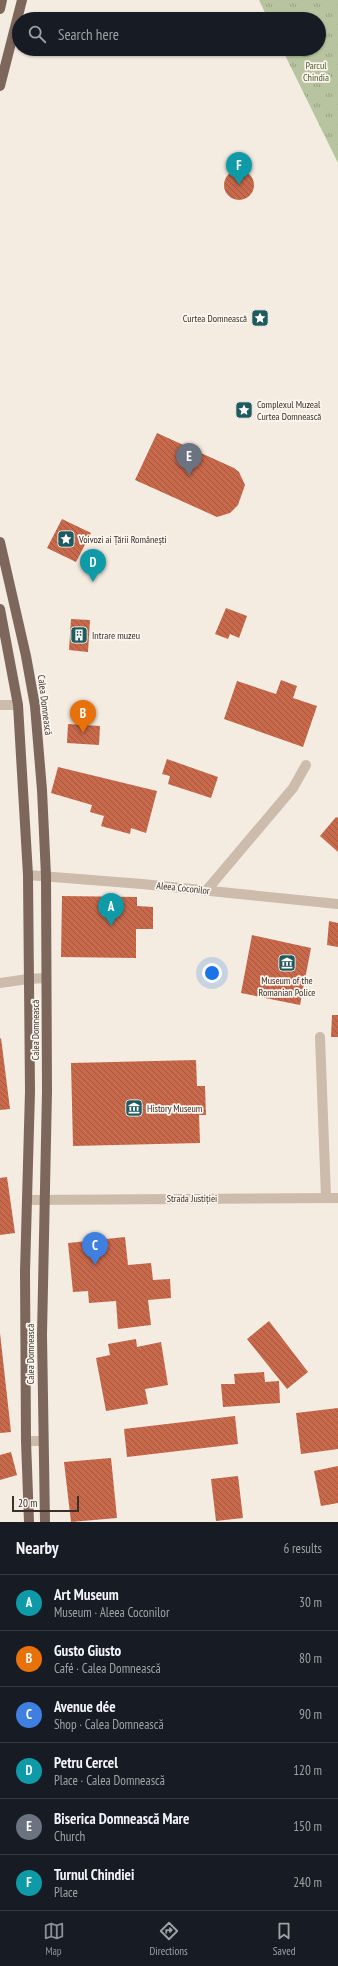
<!DOCTYPE html>
<meta charset="utf-8">
<style>
body{margin:0;font-family:"PT Sans Narrow",sans-serif;background:#242831;color:#f1f3f6}
.scale{position:absolute;left:12px;bottom:10px;width:67px;box-sizing:border-box;padding-left:4px;border:2px solid #3b302b;border-top:0;font-size:11px;line-height:14px;white-space:nowrap;color:#3b302b;-webkit-text-stroke:3px #fbf5ee;paint-order:stroke}
.you{position:absolute;left:212px;top:973px;width:14px;height:14px;margin:-10px;border:3px solid #fff;border-radius:50%;background:#1a73e8;box-shadow:0 0 0 6px #1a73e833}
.badge{display:grid;place-items:center;width:26px;height:26px;border-radius:50%;background:#8c9099;color:#fff;font-size:13px;font-weight:700}
.pin{position:absolute;translate:-50% -33px;filter:drop-shadow(0 1px 2px #0008)}
.pin::after{content:'';position:absolute;top:21px;width:14px;height:12px;background:inherit;clip-path:polygon(0 0,100% 0,50% 100%)}
.list{margin:0;padding:0;list-style:none}
h2{display:flex;justify-content:space-between;align-items:center;height:52px;margin:0;padding:0 16px;font-size:17px}
h2 small{font-size:13px;font-weight:400;color:#9ea1a6}
.list li{display:grid;grid-template-columns:26px 1fr auto;gap:12px;align-items:center;box-sizing:border-box;height:56px;padding:0 16px;border-top:1px solid #363941}
.list b{display:block;font-size:15px;white-space:nowrap}
.list p{margin:0;font-size:13px;white-space:nowrap;color:#9ea1a6}
.list em{font-size:13px;font-style:normal;color:#9ea1a6}
.icon{flex:none;width:22px;height:22px;fill:none;stroke:currentColor;stroke-width:2;stroke-linecap:round;stroke-linejoin:round}
.map{position:relative;flex:none;width:338px;height:1522px;overflow:hidden}
.search{position:absolute;background:#171b24;box-shadow:0 1px 3px #0004;left:12px;right:12px;top:12px;height:44px;display:flex;align-items:center;gap:10px;box-sizing:border-box;padding:0 14px;border-radius:22px;color:#9ea1a6;font-size:15px}
.sheet{height:388px;background:#171b24}
nav{display:flex;justify-content:space-around;align-items:center;box-sizing:border-box;height:56px;border-top:1px solid #363941;background:#171b24;font-size:11px;color:#9ea1a6}
nav a{display:grid;justify-items:center;gap:2px}
nav .on{color:#8c9099}
.map>svg:first-child{display:block}
.park{fill:url(#park-tufts)}
.building{fill:url(#building-back-hatch)}
.lines{fill:none;stroke-linecap:round;stroke-linejoin:round}
.minor{stroke:#cdbbac;stroke-width:10}
.major{stroke:#7d675c;stroke-width:10}
.labels{text-anchor:middle;dominant-baseline:central;stroke-width:3.5;stroke-linejoin:round;paint-order:stroke}
.park-label{font-size:10px;fill:#4a5a2e;stroke:#fbf5ee}
.poi-label{font-size:10px;fill:#3b302b;stroke:#fbf5ee;text-anchor:start}
.street-label{font-size:10px;fill:#3b302b;stroke:#fbf5ee}
</style>
<div class="map">
<svg width="338" height="1522" viewBox="0 0 338 1522">
<defs>
<pattern id="park-tufts" width="24" height="20" patternUnits="userSpaceOnUse"><rect width="24" height="20" fill="#b8c4a0"/><path d="M3 7l-1-3M5 7V3M7 7l1-3M15 17l-1-3M17 17v-4M19 17l1-3" fill="none" stroke="#97a083"/></pattern>
<pattern id="building-back-hatch" width="6" height="6" patternUnits="userSpaceOnUse"><rect width="6" height="6" fill="#c8694b"/><path d="M-1 5l2 2M0 0l6 6M5-1l2 2" fill="none" stroke="#a4573f"/></pattern>
</defs>
<rect width="100%" height="100%" fill="#f4ebe1"/>
<!-- park -->
<path class="park" d="M259,0H338V163L282,49H319V19H268Z"/>
<!-- building -->
<path class="building" d="M224 185a15 15 0 1 1 30 0a15 15 0 1 1-30 0Z
M157,433L234,468L239,472L245,485L238,505L230,513L217,517L135,480Z
M62,519L91,533L76,562L47,548Z
M226,608L247,616L239,638L230,634L228,639L215,634Z
M71,619L90,620L88,652L69,650Z
M281,680L297,686L293,698L317,706L303,747L224,719L237,681L276,694Z
M68,724L100,726L99,745L67,743Z
M167,759L218,777L211,798L168,784L170,776L162,774Z
M58,767L157,791L146,833L131,828L130,834L101,826L104,816L90,812L92,805L51,793Z
M336,817L338,818V852L320,836Z
M62,896L137,897V906L153,907V929H136V958L61,957Z
M329,921L338,923V947L327,945Z
M252,935L311,948L300,1005L241,993Z
M332,1015H338V1037H331Z
M1,1038L10,1109L0,1110V1039Z
M196,1060L197,1086H205L206,1115H199L200,1143L73,1146L71,1063Z
M7,1177L15,1233L0,1235V1178Z
M125,1237L128,1265L151,1263L153,1280L170,1279L171,1298L148,1300L151,1325L118,1329L116,1301L89,1303L88,1291L73,1292L68,1243Z
M269,1321L308,1372L287,1389L247,1339Z
M0,1333L11,1432L0,1433Z
M136,1339L137,1347L161,1342L168,1385L145,1389L148,1404L106,1411L96,1358L110,1355L108,1344Z
M264,1372L265,1382L279,1381L280,1403L223,1407L221,1384H235L234,1374Z
M338,1408V1449L301,1454L296,1413Z
M235,1416L238,1444L127,1457L124,1429Z
M11,1452L17,1475L0,1480V1455Z
M111,1458L117,1518L71,1522L64,1462Z
M338,1466V1503L321,1506L314,1471Z
M238,1476L243,1518L216,1521L211,1479Z"/>
<g class="lines">
<!-- minor -->
<path class="minor" d="M0,705H18
M28,875L142,884L338,904
M206,891L293,788L306,765
M0,983L28,979L46,978
M320,1037L326,1197
M27,1200L338,1198
M26,1441H43"/>
<!-- major -->
<path class="major" d="M0,9L2,0
M0,86L22,0
M0,542L26,656L35,706L42,790L46,876L47,1091L42,1335L45,1522
M0,609L18,705L28,875L30,1091L25,1272L26,1441L29,1522"/>
</g>
<!-- icons -->
<defs>
<symbol id="sight-square" viewBox="-11 -11 22 22"><rect x="-9" y="-9" width="18" height="18" rx="4" fill="#1f5a5e" stroke="#fbf5ee"/><path d="M0-6L1.8-2.2L6-1.7L2.9 1.2L3.7 5.4L0 3.3L-3.7 5.4L-2.9 1.2L-6-1.7L-1.8-2.2Z" fill="#fff"/></symbol>
<symbol id="building-square" viewBox="-11 -11 22 22"><rect x="-9" y="-9" width="18" height="18" rx="4" fill="#1f5a5e" stroke="#fbf5ee"/><path d="M-4-6H4V6H1V3H-1V6H-4ZM-2.5-4.3h1.7v1.8h-1.7ZM.8-4.3h1.7v1.8H.8ZM-2.5-1h1.7V.8h-1.7ZM.8-1h1.7V.8H.8Z" fill="#fff"/></symbol>
<symbol id="museum-square" viewBox="-11 -11 22 22"><rect x="-9" y="-9" width="18" height="18" rx="4" fill="#1f5a5e" stroke="#fbf5ee"/><path d="M0-6L6-3V-2H-6V-3ZM-5-1h2V3h-2ZM-1-1h2V3h-2ZM3-1h2V3H3ZM-6 4H6V6H-6Z" fill="#fff"/></symbol>
</defs>
<g fill-rule="evenodd">
<use href="#sight-square" x="250" y="308" width="20" height="20"/>
<use href="#sight-square" x="234" y="400" width="20" height="20"/>
<use href="#sight-square" x="56" y="529" width="20" height="20"/>
<use href="#building-square" x="69" y="625" width="20" height="20"/>
<use href="#museum-square" x="277" y="953" width="20" height="20"/>
<use href="#museum-square" x="124" y="1098" width="20" height="20"/>
</g>
<g class="labels">
<!-- park labels -->
<g class="park-label">
<text x="316" y="65">Parcul<tspan x="316" dy="12">Chindia</tspan></text>
</g>
<!-- poi labels -->
<g class="poi-label">
<text x="247" y="318" text-anchor="end">Curtea Domnească</text>
<text x="257" y="404">Complexul Muzeal<tspan x="257" dy="12">Curtea Domnească</tspan></text>
<text x="79" y="539">Voivozi ai Țării Românești</text>
<text x="92" y="635">Intrare muzeu</text>
<text x="287" y="980" text-anchor="middle">Museum of the<tspan x="287" dy="12">Romanian Police</tspan></text>
<text x="147" y="1108">History Museum</text>
</g>
<!-- street labels -->
<g class="street-label">
<text transform="translate(45 705) rotate(83)">Calea Domnească</text>
<text transform="translate(183 888) rotate(6)">Aleea Coconilor</text>
<text transform="translate(35 1030) rotate(-90)">Calea Domnească</text>
<text x="192" y="1198">Strada Justiției</text>
<text transform="translate(30 1354) rotate(-90)">Calea Domnească</text>
</g>
</g>
</svg>
<div class="scale">20 m</div>
<div class="you"></div>
<div class="pin badge" style="left:111px;top:926px;background:#0f9aa8">A</div>
<div class="pin badge" style="left:83px;top:733px;background:#e8710a">B</div>
<div class="pin badge" style="left:95px;top:1265px;background:#3f7fe0">C</div>
<div class="pin badge" style="left:93px;top:582px;background:#0f9aa8">D</div>
<div class="pin badge" style="left:189px;top:476px;background:#6b7280">E</div>
<div class="pin badge" style="left:239px;top:185px;background:#0f9aa8">F</div>
<div class="search"><svg class="icon" aria-label="search" viewBox="0 0 24 24"><circle cx="10" cy="10" r="6"/><path d="M15 15l6 6"/></svg>Search here</div>
</div>
<section class="sheet">
<h2>Nearby<small>6 results</small></h2>
<ul class="list">
<li><span class="badge" style="background:#0f9aa8">A</span><div><b>Art Museum</b><p>Museum · Aleea Coconilor</p></div><em>30 m</em></li>
<li><span class="badge" style="background:#e8710a">B</span><div><b>Gusto Giusto</b><p>Café · Calea Domnească</p></div><em>80 m</em></li>
<li><span class="badge" style="background:#3f7fe0">C</span><div><b>Avenue dée</b><p>Shop · Calea Domnească</p></div><em>90 m</em></li>
<li><span class="badge" style="background:#0f9aa8">D</span><div><b>Petru Cercel</b><p>Place · Calea Domnească</p></div><em>120 m</em></li>
<li><span class="badge" style="background:#6b7280">E</span><div><b>Biserica Domnească Mare</b><p>Church</p></div><em>150 m</em></li>
<li><span class="badge" style="background:#0f9aa8">F</span><div><b>Turnul Chindiei</b><p>Place</p></div><em>240 m</em></li>
</ul>
</section>
<nav>
<a class="on"><svg class="icon" aria-label="map" viewBox="0 0 24 24"><path d="M3 6l6-2 6 2 6-2v14l-6 2-6-2-6 2zM9 4v14M15 6v14"/></svg>Map</a>
<a><svg class="icon" aria-label="directions" viewBox="0 0 24 24"><path d="M12 3l9 9-9 9-9-9zM9 14v-3h6M13 9l2 2-2 2"/></svg>Directions</a>
<a><svg class="icon" aria-label="saved" viewBox="0 0 24 24"><path d="M7 4h10v16l-5-4-5 4z"/></svg>Saved</a>
</nav>
